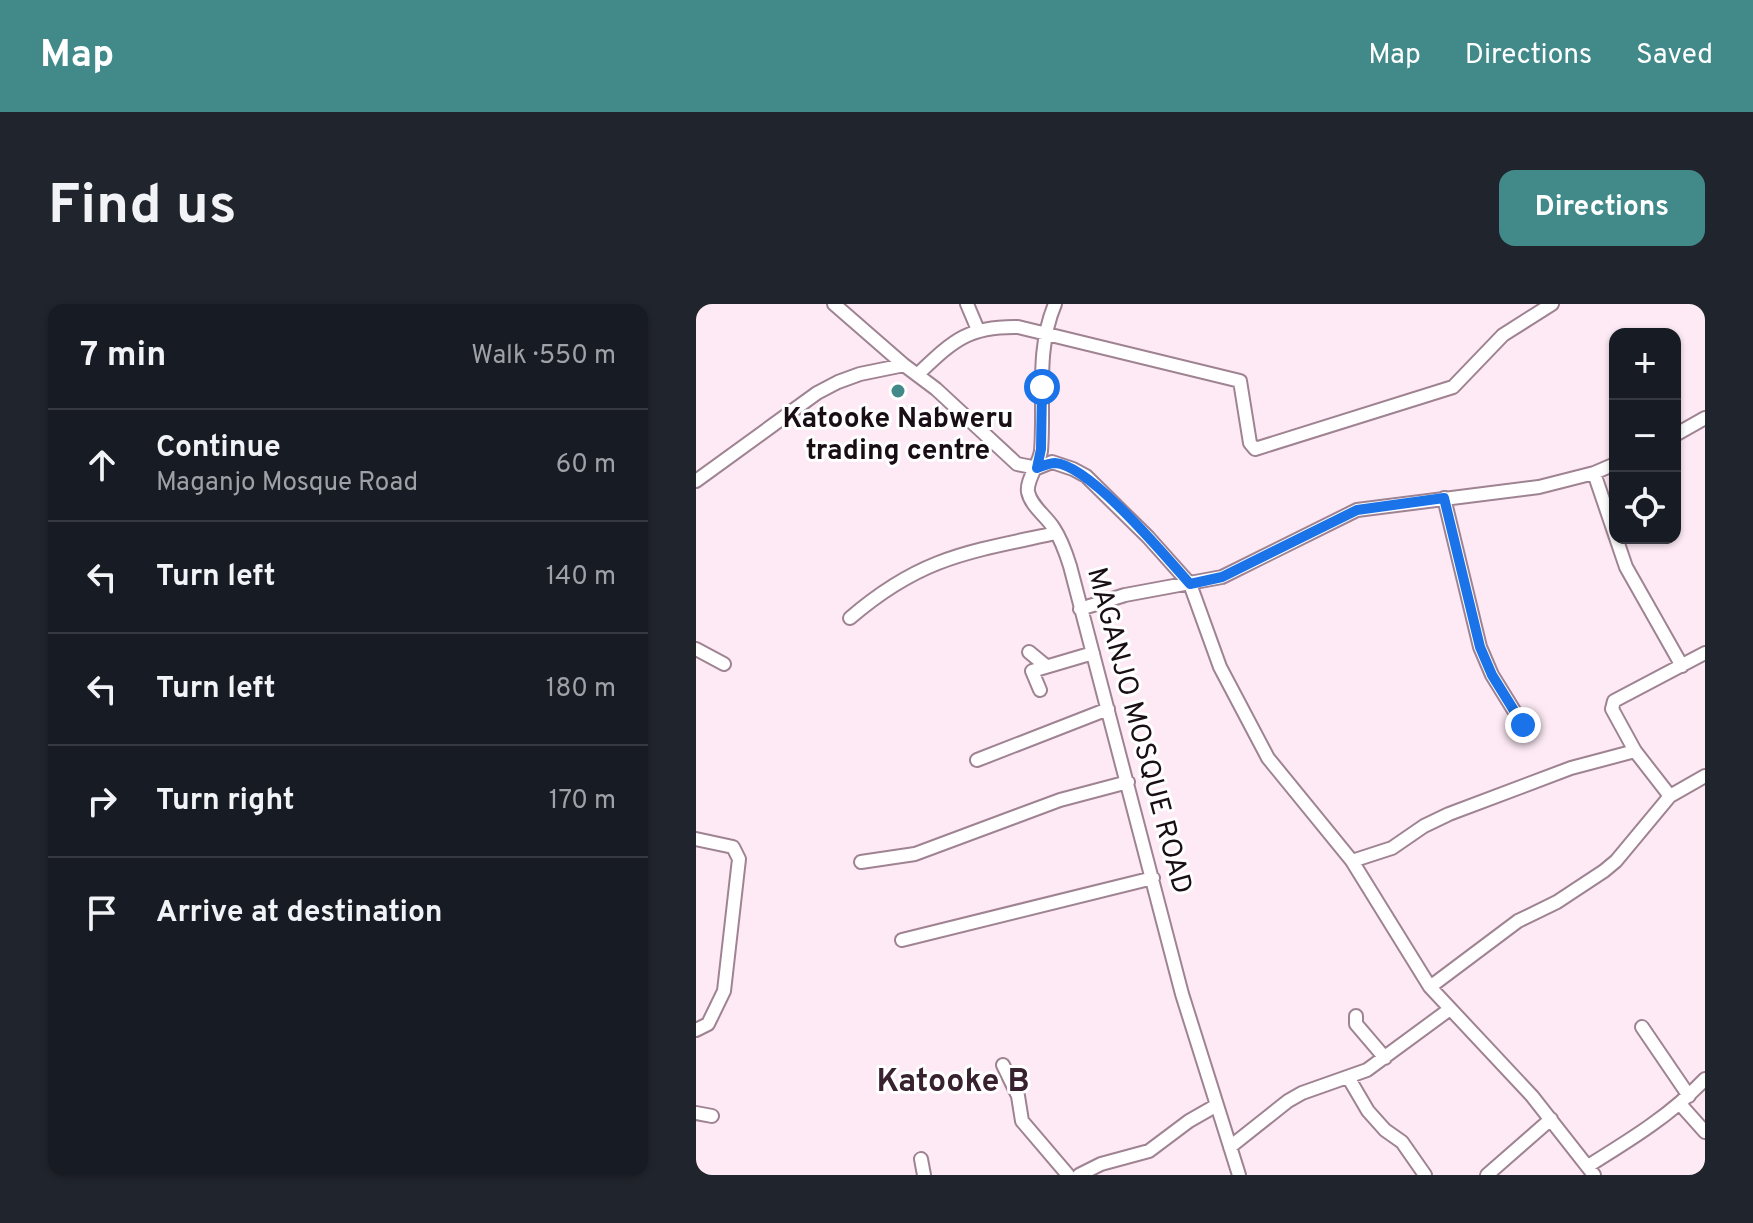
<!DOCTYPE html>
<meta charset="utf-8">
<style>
body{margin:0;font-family:Overpass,sans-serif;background:#20242c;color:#f1f3f6}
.controls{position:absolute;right:24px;top:24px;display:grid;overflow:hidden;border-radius:16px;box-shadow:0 2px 6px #0004}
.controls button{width:72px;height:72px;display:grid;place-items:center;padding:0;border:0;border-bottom:2px solid #363941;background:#171b24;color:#f1f3f6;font:40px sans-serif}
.stop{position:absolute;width:24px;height:24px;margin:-18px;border:6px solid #1a73e8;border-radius:50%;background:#fff}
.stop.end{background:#1a73e8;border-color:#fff;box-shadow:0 2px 8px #0008}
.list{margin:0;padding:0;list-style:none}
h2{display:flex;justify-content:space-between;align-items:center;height:104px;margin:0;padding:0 32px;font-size:34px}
h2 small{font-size:26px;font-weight:400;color:#9ea1a6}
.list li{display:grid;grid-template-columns:52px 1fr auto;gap:24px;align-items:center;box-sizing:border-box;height:112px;padding:0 32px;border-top:2px solid #363941}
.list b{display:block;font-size:30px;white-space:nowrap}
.list p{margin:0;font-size:26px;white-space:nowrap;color:#9ea1a6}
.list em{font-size:26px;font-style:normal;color:#9ea1a6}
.icon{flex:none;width:44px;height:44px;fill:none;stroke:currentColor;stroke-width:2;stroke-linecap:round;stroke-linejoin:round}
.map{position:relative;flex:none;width:1009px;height:871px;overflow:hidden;border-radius:16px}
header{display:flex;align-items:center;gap:48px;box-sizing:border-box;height:112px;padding:0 40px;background:#428a8a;color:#fff}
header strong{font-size:38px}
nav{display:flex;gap:44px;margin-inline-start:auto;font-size:28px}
.intro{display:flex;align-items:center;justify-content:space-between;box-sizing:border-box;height:192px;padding:0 48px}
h1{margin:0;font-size:56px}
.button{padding:20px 36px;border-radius:16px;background:#428a8a;color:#fff;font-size:28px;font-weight:700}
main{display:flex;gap:48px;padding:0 48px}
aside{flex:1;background:#171b24;border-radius:16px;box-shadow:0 2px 6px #0004}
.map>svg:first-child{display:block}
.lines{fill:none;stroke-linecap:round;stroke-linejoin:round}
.minor-casing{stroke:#9f8392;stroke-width:16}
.minor{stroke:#fff;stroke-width:12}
.route{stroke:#1a73e8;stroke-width:10}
.poi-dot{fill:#428a8a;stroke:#fff;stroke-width:3}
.labels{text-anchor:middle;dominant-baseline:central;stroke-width:6;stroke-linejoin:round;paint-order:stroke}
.poi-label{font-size:28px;font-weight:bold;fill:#180e14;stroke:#fff}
.street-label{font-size:28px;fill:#180e14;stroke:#fff}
.quarter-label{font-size:32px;font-weight:bold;fill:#39222f;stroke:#fff}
</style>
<header>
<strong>Map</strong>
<nav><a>Map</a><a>Directions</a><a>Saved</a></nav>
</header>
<div class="intro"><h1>Find us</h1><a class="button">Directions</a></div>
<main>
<aside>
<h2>7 min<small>Walk · 550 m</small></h2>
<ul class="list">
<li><svg class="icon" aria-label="ahead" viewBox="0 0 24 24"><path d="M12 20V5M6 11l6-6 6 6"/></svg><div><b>Continue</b><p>Maganjo Mosque Road</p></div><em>60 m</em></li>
<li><svg class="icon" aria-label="left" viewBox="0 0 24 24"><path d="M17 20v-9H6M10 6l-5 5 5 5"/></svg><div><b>Turn left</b></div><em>140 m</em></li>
<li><svg class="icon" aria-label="left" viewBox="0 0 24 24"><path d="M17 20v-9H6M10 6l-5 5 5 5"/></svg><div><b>Turn left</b></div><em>180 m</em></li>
<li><svg class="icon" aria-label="right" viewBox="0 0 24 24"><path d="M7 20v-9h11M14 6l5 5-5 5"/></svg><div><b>Turn right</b></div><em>170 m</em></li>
<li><svg class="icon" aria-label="arrive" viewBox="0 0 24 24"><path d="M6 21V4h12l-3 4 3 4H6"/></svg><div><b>Arrive at destination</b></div></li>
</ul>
</aside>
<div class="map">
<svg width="1009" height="871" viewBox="0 0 1009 871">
<rect width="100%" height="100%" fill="#fdeaf4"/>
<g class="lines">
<defs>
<path id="minor" d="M138,0L208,61
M271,0L282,26
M359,0C339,47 349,98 345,147C343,161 330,176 332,188C335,202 349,211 357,223C365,235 370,249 374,262L486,690L543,871
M221,71C257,37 271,22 322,23L544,77L554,139L559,145L757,83L807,31L856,0
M979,131L1009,114
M898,169L930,263L986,362
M0,177L121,89L142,78L164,70L208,61L240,85L321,160L341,164L356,158L377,165L390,172L452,233L494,280L524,363L572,454L656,557L734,683L836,792L898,871
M748,194L784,343L796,371L827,421
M384,305L429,291L526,273L661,206L843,183L898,169L919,160
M154,314C225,253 272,248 360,229
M0,345L28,360
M333,348L350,362
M344,386L336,367L397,349
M939,447L916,405L918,397L1009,349
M281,456L412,405
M0,535L37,543L43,555L28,687L12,720L0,726
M656,557L696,544L728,522L753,510L875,464L939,447L974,492L1009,472
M165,558L219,550L364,496L432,478
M206,636L457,574
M734,683L822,617L861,598L908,567L920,557L974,492
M660,712V720L689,754
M946,723L993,792
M307,761L322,792L326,817L372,871
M652,773L672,807L689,826L706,838L729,871
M984,800L1009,828
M0,809L16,812
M534,843L592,797L606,789L671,766L754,705
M225,855L228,871
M892,862C934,836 975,811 1009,775
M383,871L405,860L453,847L493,817L521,801
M791,871L855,815"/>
</defs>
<!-- minor casing -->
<use href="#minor" class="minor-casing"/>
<!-- minor -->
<use href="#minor" class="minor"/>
</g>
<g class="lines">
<!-- route -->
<path class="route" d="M346,83L345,145L341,164C347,162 353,159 359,159C394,161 470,253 494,280L526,273L661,206L748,194L784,343L796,371L827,421"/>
</g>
<!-- markers -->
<circle class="poi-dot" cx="202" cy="87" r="8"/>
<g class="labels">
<!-- poi labels -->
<g class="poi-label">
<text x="202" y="116">Katooke Nabweru<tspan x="202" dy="32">trading centre</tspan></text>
</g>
<!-- street labels -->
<g class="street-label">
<text transform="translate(442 427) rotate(75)">MAGANJO MOSQUE ROAD</text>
</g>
<!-- quarter labels -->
<g class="quarter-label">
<text x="257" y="779">Katooke B</text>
</g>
</g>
</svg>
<div class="controls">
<button>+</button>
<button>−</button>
<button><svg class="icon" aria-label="locate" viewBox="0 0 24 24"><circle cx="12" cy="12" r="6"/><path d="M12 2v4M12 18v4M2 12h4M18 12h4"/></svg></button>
</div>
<div class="stop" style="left:346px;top:83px"></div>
<div class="stop end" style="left:827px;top:421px"></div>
</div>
</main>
